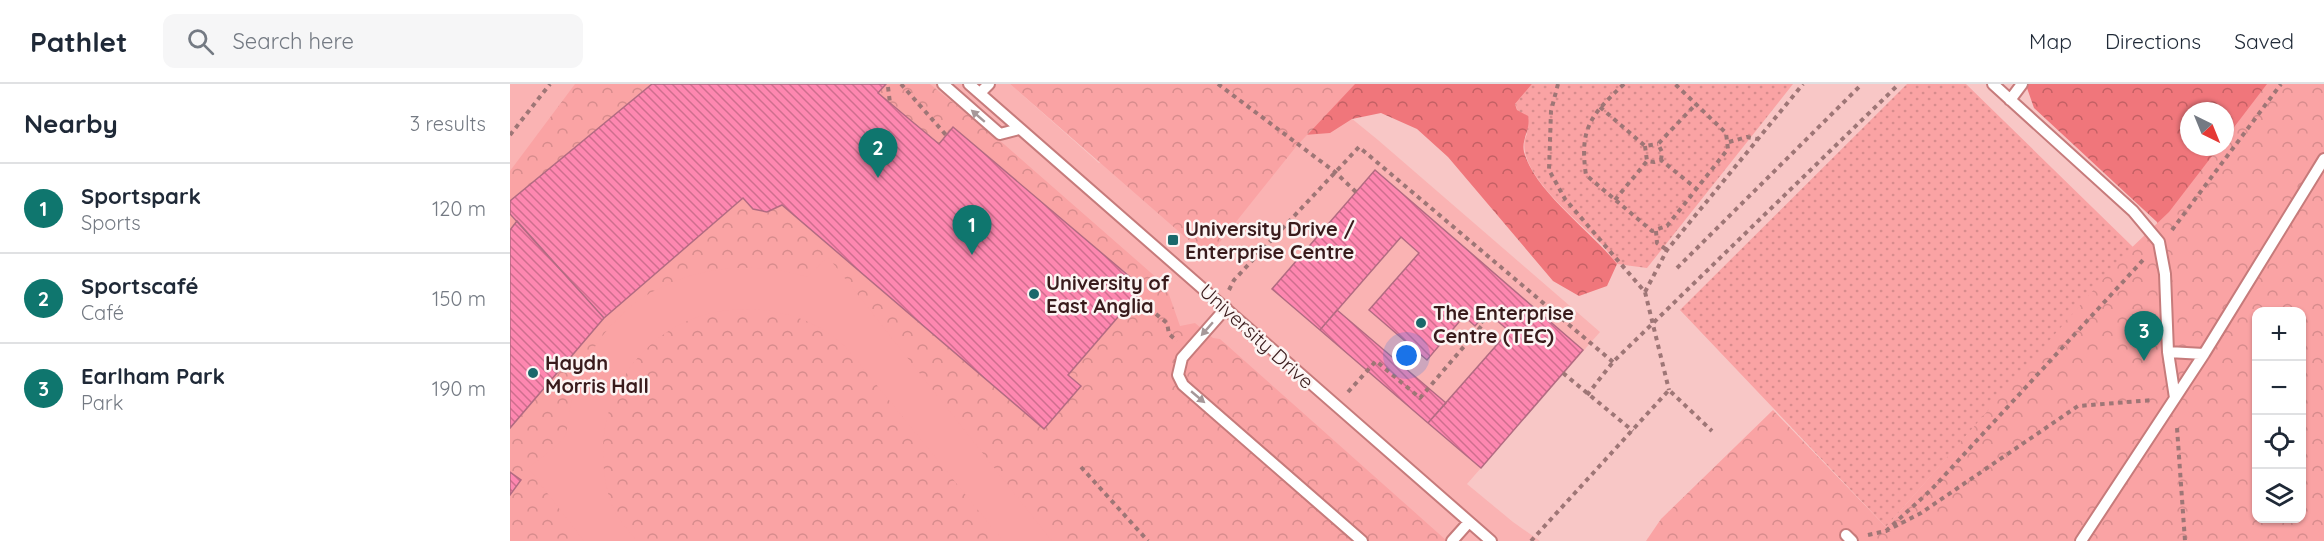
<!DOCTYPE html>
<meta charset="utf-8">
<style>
body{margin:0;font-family:Quicksand,sans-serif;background:#f6f6f7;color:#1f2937}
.controls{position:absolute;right:18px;bottom:18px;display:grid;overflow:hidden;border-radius:12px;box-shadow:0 2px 4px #0004}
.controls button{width:54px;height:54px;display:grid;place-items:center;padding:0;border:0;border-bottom:2px solid #e0e1e3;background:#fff;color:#1f2937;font:30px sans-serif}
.compass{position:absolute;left:1670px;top:18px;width:54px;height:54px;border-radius:50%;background:#fff;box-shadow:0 2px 4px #0004;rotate:137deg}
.you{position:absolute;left:897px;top:272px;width:21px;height:21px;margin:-15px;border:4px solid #fff;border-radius:50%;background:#1a73e8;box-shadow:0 0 0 9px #1a73e833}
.badge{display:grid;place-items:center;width:39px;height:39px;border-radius:50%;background:#0f766e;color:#fff;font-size:20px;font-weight:700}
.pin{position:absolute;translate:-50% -50px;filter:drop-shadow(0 2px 3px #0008)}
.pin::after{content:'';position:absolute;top:32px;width:21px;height:18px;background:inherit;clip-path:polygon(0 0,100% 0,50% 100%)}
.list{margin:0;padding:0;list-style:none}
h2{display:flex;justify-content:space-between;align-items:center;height:78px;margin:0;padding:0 24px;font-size:26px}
h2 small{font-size:20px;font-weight:400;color:#747a83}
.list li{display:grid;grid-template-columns:39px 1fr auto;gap:18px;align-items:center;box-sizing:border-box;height:90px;padding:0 24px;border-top:2px solid #e0e1e3}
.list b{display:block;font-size:22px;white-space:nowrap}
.list p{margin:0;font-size:20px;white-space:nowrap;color:#747a83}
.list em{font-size:20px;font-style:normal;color:#747a83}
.icon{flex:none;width:33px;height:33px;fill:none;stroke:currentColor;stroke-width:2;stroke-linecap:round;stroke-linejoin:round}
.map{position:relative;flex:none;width:1814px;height:457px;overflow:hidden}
header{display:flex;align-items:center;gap:36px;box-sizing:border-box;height:84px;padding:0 30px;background:#fff;border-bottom:2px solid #e0e1e3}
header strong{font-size:28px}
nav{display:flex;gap:33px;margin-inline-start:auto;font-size:21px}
.search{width:420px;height:54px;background:#f6f6f7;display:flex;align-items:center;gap:15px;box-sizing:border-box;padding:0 21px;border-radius:12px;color:#747a83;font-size:22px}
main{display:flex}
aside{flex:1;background:#fff}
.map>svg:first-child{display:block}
.built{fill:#fab3b3}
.grass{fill:url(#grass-dots)}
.forest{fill:url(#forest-crowns);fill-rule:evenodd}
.park{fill:url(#park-crowns);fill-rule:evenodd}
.pitch{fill:#faa3a4}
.building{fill:url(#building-back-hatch);stroke:#b26b82;stroke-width:1.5}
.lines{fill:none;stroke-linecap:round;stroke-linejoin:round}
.lane-casing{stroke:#c67b7b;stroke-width:14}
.path{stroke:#9e7676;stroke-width:4;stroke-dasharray:4.5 4.5;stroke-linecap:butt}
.lane{stroke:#fff;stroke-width:10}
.oneway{fill:#a69899}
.poi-dot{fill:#1a686b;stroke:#fcf4f3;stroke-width:2}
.labels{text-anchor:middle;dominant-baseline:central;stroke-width:5;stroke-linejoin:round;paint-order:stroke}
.poi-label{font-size:20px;font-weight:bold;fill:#391b1c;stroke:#fcf4f3;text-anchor:start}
.street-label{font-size:20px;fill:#391b1c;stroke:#fcf4f3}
</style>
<header>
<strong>Pathlet</strong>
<div class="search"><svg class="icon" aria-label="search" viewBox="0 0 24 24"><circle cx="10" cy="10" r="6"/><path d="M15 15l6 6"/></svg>Search here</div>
<nav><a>Map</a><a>Directions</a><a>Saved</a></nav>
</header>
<main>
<aside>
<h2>Nearby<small>3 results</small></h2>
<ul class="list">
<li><span class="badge">1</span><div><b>Sportspark</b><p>Sports</p></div><em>120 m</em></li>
<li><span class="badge">2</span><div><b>Sportscafé</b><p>Café</p></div><em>150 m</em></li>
<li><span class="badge">3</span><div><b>Earlham Park</b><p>Park</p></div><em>190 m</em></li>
</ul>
</aside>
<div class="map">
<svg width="1814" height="457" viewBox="0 0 1814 457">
<defs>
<pattern id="grass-dots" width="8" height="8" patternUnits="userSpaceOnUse" patternTransform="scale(1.5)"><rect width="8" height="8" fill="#faa3a4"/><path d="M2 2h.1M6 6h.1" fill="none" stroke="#d78c8d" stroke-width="1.8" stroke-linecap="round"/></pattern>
<pattern id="forest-crowns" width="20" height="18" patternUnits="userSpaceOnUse" patternTransform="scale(1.5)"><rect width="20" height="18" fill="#f0767b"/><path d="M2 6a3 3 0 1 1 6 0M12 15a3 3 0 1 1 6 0" fill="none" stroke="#c36064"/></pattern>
<pattern id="park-crowns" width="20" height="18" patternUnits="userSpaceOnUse" patternTransform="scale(1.5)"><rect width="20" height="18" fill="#faa3a4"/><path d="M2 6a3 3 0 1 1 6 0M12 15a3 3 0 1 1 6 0" fill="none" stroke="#d78c8d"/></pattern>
<pattern id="building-back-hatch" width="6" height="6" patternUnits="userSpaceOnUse" patternTransform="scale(1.5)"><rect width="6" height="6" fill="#fe87b0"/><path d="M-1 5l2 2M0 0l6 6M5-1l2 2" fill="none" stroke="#cf6e8e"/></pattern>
</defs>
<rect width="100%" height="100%" fill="#f8c7c6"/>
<!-- built -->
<path class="built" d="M0,0H500L589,79L785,64L825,21L868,56L1090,248L957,400L1003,438L1030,457H0Z"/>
<!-- grass -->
<path class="grass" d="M1022,0H1283L1137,184L1107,180C1101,173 1096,164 1089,158C1068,137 1000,83 1017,50L1005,20Z
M1397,0H1456L1623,163L1376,443L1170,226Z"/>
<!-- forest -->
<path class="forest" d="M653,0H1022L1005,20L1007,26L1018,32C1021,46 1011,55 1014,68C1025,108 1081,147 1107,180L1097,202L1069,212L1043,197L938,73L907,45L871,29L842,35L820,49L794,51Z
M1519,0H1814L1659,176L1647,138L1524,24L1517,4ZM1679,27H1715V63H1679Z"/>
<!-- park -->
<path class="park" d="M65,0H420L495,61L656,202L670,242L685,239L703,254L710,255L937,457H0V87Z
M500,0H845L785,64L698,173Z
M1757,0H1814V457H1136L1151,435L1263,326L1376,443L1615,170L1659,128L1709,63H1715V55ZM1746,228H1792V434H1746Z"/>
<!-- pitch -->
<path class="pitch" d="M318,173L542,457H493L336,263C311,240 285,230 251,226C142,215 68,317 101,419C106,433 118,446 127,457H74L18,384C29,375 43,366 53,355C59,347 58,330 61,320C66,301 75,277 86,261C132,191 220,169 297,193Z"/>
<!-- building -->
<path class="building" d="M142,0H376L368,9L429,60L443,43L633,204L558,291L571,302L534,345L272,121L257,128L243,125L233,114L94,234L0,130V117Z
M865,86L1073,266L971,384L918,339L999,247L977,228L965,242L954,232L917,276L859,226L909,169L891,153L810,246L762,205Z
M7,137L94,234L0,344V146Z
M827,226L936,319L918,339L810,246Z
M0,388L11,396L0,411Z"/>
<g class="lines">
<defs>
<path id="lane" d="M433,0L490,50L509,45
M459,0L981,457
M1483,0L1623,127L1649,158L1655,190L1658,268
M470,9L479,0
M1500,16L1512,0
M716,224L672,274L668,291L673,301L852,457
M1665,314L1658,268L1694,270
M1336,451L1342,457
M942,457L959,438
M1571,457L1694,270L1814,75"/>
</defs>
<!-- lane casing -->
<use href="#lane" class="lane-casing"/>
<!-- path -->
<path class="path" d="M391,0L436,51
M708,0L825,88L846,108
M1048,0L1041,27L1039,86L1055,115L1135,208L1159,306
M1114,0C1081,31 1069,44 1076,91L1142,147L1157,142L1218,65L1216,49L1165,0
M378,3L380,19
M1090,23L1135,62L1148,60
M0,51L40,0
M1219,58L1237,53L1247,55
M1135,62L1137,77
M1151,76L1152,68L1148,60L1186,20
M1105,116L1137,77L1144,78L1151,76L1188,106
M1662,146L1771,0
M1146,147L1147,159L1157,166
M1167,184L1352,0
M719,206L724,196L849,63L1103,278
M1135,208L1157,166L1293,0
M625,213L657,239L659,250L667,257
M1053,289L1123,347
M838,308L866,277L910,314L974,239L971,235
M1077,311L1103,278L1389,0
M1667,344L1675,457
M571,383L638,457
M1376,447L1422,405L1634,175
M1358,451L1376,447L1411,429L1568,322L1643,316
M1021,457L1159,306L1202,347"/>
<!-- lane -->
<use href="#lane" class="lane"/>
</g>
<!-- one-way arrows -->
<defs><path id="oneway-solid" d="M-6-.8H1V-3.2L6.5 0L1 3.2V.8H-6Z" transform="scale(1.5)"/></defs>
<g class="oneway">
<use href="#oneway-solid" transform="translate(468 32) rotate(-139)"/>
<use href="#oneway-solid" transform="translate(697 245) rotate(131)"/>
<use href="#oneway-solid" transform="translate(688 313) rotate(40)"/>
</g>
<!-- markers -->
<g class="poi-dot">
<rect x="657" y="150" width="12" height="12" rx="3"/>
<circle cx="524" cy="210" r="6"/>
<circle cx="911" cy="239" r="6"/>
<circle cx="23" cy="289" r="6"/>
</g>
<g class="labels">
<!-- poi labels -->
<g class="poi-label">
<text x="675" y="144">University Drive /<tspan x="675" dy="23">Enterprise Centre</tspan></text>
<text x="536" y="198">University of<tspan x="536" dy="23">East Anglia</tspan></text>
<text x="923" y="228">The Enterprise<tspan x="923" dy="23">Centre (TEC)</tspan></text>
<text x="35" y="278">Haydn<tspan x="35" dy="23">Morris Hall</tspan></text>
</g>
<!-- street labels -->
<g class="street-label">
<text transform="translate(747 252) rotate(42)">University Drive</text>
</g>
</g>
</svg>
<div class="controls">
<button>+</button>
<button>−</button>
<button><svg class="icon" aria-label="locate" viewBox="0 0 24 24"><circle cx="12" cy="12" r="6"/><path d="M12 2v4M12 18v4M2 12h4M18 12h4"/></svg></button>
<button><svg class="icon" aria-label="layers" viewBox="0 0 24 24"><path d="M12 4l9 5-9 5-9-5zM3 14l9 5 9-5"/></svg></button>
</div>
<svg class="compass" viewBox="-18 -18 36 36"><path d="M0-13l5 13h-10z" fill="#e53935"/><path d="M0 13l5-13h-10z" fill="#747a83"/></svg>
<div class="you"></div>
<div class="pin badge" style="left:462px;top:171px">1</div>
<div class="pin badge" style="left:368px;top:94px">2</div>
<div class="pin badge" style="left:1634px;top:277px">3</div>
</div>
</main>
